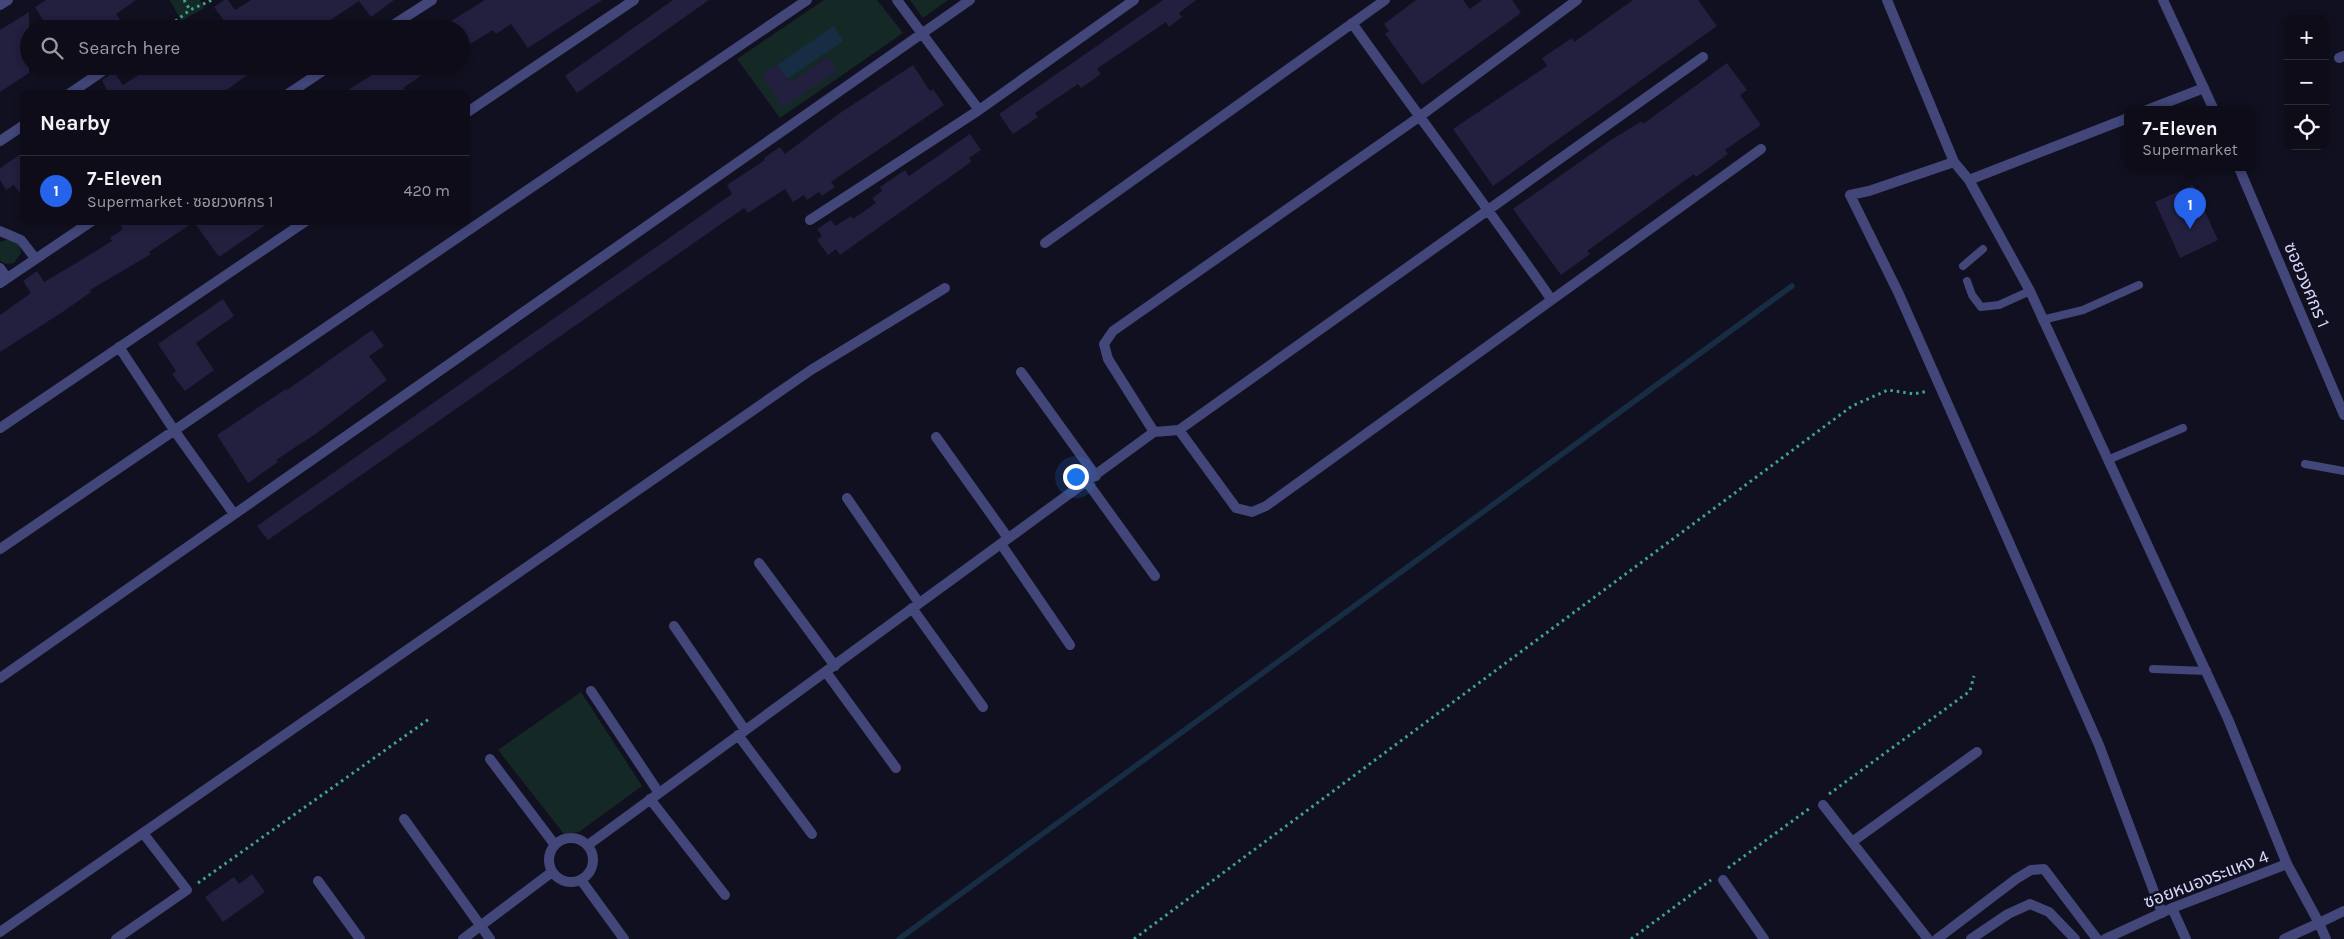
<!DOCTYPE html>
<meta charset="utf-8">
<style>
body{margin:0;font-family:Karla,"Noto Sans Thai",sans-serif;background:#161521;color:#f1f3f6}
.controls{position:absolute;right:15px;top:15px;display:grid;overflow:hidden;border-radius:10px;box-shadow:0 2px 8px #0003}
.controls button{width:45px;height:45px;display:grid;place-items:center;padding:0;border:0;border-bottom:1px solid #2d2c37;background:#0d0c18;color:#f1f3f6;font:25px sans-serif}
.you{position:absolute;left:1075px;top:476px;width:18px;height:18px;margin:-12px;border:4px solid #fff;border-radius:50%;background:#1a73e8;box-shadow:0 0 0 8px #1a73e833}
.badge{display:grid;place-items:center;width:32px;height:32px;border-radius:50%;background:#2563eb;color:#fff;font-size:16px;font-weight:700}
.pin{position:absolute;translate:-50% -41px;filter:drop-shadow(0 1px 2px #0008)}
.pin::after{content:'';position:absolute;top:26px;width:18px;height:15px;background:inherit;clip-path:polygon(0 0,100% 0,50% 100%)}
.popup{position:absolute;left:2124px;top:106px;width:132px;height:65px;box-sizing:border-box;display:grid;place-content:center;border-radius:10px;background:#0d0c18;filter:drop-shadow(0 1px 4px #0005);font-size:16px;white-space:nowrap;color:#9a9ba2}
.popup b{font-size:19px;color:#f1f3f6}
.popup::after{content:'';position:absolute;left:50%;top:100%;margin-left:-10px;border:10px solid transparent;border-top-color:#0d0c18}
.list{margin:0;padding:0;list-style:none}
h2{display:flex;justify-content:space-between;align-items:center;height:65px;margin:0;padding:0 20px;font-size:21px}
h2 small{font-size:16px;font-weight:400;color:#9a9ba2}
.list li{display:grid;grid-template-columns:32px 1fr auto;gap:15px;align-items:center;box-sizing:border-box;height:70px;padding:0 20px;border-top:1px solid #2d2c37}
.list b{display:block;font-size:19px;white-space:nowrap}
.list p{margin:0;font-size:16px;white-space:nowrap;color:#9a9ba2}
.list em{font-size:16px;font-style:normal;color:#9a9ba2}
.icon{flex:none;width:28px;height:28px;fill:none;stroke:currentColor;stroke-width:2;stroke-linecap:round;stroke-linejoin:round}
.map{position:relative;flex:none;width:2344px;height:939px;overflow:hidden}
.search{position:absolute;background:#0d0c18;box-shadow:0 2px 8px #0003;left:20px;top:20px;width:450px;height:55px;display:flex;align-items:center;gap:12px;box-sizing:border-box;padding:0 18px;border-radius:28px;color:#9a9ba2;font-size:19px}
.panel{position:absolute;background:#0d0c18;box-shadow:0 2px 8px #0003;left:20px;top:90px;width:450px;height:135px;border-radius:10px}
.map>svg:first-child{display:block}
.green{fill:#142926}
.water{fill:#162d44}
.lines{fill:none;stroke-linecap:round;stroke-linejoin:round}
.stream{stroke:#162d44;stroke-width:5.5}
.building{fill:#221f3f}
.path{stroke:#3ea492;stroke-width:3;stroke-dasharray:2.5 4;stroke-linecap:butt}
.service{stroke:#424679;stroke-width:8}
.minor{stroke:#424679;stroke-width:10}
.tertiary{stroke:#424679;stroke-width:10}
.labels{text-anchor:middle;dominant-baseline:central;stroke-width:5;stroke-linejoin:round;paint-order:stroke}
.street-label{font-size:18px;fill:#d5d5f9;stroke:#111020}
</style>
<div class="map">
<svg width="2344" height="939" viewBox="0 0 2344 939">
<rect width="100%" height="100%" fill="#111020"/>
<!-- green -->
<path class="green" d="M170,0H200L204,8L181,21Z
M824,0H877L903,33L780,118L737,59Z
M910,0H948L923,18Z
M9,239L19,245L21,253L14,263L6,264L0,261V242Z
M581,692L642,786L579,832L564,834L498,750Z"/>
<!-- water -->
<path class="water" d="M834,26L843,41L787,79L777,65Z"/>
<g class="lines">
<!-- stream -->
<path class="stream" d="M899,939L1792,286"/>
</g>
<!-- building -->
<path class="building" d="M46,0H136L116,14L126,29H49L35,7Z
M224,0H228L235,10L251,0H394L371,17L359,1L326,23L330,29H209L223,19L214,7Z
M485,0H602L528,48L511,24L496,34L493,30L467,46L461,37V29H456L451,21Z
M673,0H709L577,93L565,76Z
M1163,0H1196L1179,13L1182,17L1169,27L1166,22L1107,62L1097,69L1101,74L1081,88L1078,84L1035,113L1038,117L1013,134L999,114Z
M1416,0H1463L1470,9L1482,0H1512L1521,13L1422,85L1385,34L1389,31L1384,24Z
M1633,0H1698L1717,26L1493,186L1453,129L1547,66L1542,58L1572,38L1574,42Z
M29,12V73L0,92V30Z
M828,57L837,71L783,107L761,75L777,65L790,83Z
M1727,63L1747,90L1740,95L1761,125L1725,150L1728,154L1696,177L1694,174L1587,251L1590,254L1561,275L1513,209L1611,140L1642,121L1643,124Z
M913,65L930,91L933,89L944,105L831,182L835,187L822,196L819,192L807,200L804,195L793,202L785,189L748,213L744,208L268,540L257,526L732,194L727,185L765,160L764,158L780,147L785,154L837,115Z
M152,66H260L221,94H109L102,80L114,72L123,85Z
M386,66H435L403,88L406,94H342Z
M970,134L981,150L969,158L971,162L840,255L836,249L828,255L817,240L822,236L817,229L831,220L835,226L851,216L853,219L876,203L872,198L882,191L880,187L905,170L909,176Z
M24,152V199L14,185L6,190L0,180V168Z
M2193,185L2218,240L2180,258L2155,202Z
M118,221H271L219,257L194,222L149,252L151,254L90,290L91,292L64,311L0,352V315L31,293L23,281L37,271L44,282L73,265L112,241L110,238L123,229Z
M223,299L234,316L196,343L214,370L185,391L172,374L176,371L158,344Z
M372,330L384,346L369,356L387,380L317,433L276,460L278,462L248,483L217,435L286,389L287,390Z
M252,874L265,892L223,922L205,897L234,877L239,884Z"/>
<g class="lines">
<!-- path -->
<path class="path" d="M184,0L190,10L212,0
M165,29L190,10
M1829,794L1970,691L1974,676
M1728,868L1810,808
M198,883L429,719
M1134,939L1852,406L1888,390L1914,394L1928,391
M1631,939L1711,880"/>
<!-- service -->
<path class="service" d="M1963,266L1983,249
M1967,281L1972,295L1981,307L1999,305L2030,291
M2042,320L2083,310L2139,285
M2110,459L2183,428
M2305,464L2344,471
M2153,669L2207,671"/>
<!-- minor -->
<path class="minor" d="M897,0L979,110
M1887,0L1954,162L1969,180L2030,291L2228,719L2287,864
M0,5L8,0
M1352,23C1418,116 1487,206 1551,299
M387,29L432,0
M2339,58L2344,56
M69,94L110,66
M288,94L330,66
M2147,110L2204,88
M466,113L634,0
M0,141L24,125
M1954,162L1869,191L1850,195L1898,292L2099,745L2162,913
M1969,180L2128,118
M810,220L979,110L1134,0
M0,231L21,240L35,258
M1045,243L1385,0
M0,268L7,278
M0,283L92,221
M119,347L174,430L234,514
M1021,372L1096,476
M0,428L306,221
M1179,430L1236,508L1252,512L1266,506L1761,149
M1154,432L1108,359L1104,344L1113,331L1419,117L1577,0
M936,437L1008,538
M1087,482L1155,576
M847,498L919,603
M1001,544L1070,645
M0,549L807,0
M759,563L835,666
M912,608L983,707
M674,626L745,730
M826,672L896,768
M0,678L970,0
M591,691L659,793
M738,735L812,834
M490,759L555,845
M650,799L725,895
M1823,805L1928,939
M404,819L490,939
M549 860a22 22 0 1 1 44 0a22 22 0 1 1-44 0Z
M1852,842L1977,752
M588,845L1154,432L1179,430L1703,57
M581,880L624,939
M1723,880L1764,939
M318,881L360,939
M2172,908L2186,939
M0,932L811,370L945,288
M116,939L187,890L143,833
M463,939L552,872
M1937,939L2016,879L2031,870L2044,869L2097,939
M1971,939L2008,914L2030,904L2049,912L2075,939
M2284,939L2319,923L2326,939"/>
<!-- tertiary -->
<path class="tertiary" d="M2163,0L2214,110
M2239,168L2344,415
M2105,939L2172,908L2287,864L2319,923L2344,911"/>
</g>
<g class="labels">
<!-- street labels -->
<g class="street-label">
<text transform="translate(2307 285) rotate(67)">ซอยวงศกร 1</text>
<text transform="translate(2206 879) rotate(-21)">ซอยหนองระแหง 4</text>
</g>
</g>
</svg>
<div class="controls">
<button>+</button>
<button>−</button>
<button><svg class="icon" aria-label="locate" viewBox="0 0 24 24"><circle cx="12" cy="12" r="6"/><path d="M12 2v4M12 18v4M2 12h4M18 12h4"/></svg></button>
</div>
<div class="you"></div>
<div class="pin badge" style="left:2190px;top:229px">1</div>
<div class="popup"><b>7-Eleven</b>Supermarket</div>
<div class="search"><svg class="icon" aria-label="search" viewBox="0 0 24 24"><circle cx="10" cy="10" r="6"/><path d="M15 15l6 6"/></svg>Search here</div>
<section class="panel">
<h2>Nearby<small></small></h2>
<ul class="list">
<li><span class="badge">1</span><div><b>7-Eleven</b><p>Supermarket · ซอยวงศกร 1</p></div><em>420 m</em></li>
</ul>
</section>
</div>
